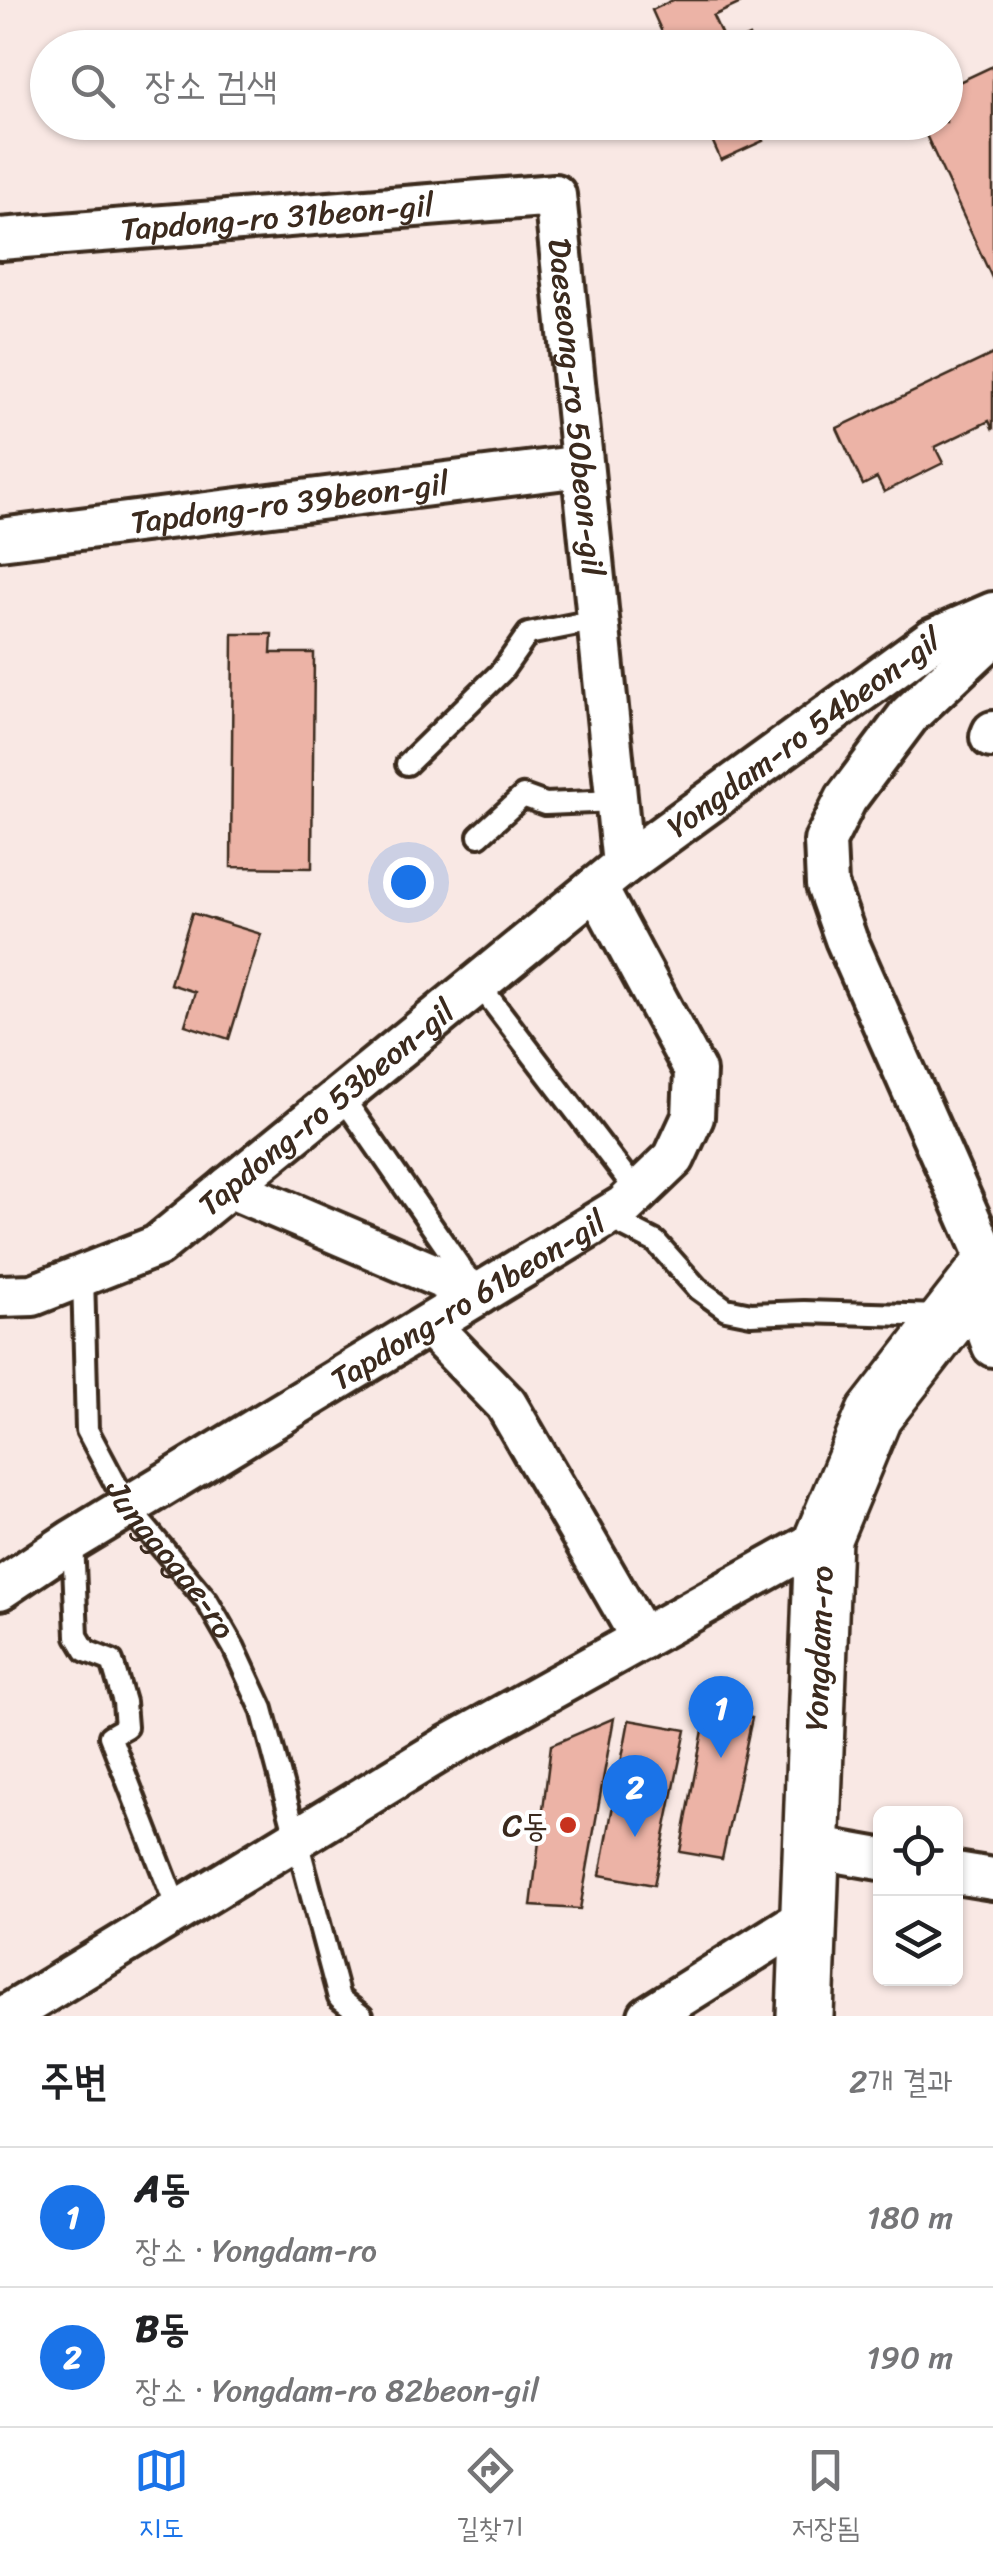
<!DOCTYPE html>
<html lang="ko">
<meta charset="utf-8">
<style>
body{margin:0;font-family:Sriracha,"Poor Story",sans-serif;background:#f2f2f2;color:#202124}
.controls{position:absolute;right:30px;bottom:30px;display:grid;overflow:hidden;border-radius:15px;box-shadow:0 2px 8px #0004}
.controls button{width:90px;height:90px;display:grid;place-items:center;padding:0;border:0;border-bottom:2px solid #e0e0e0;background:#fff;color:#202124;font:50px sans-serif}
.you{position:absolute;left:408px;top:882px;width:35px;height:35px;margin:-25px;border:8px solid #fff;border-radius:50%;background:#1a73e8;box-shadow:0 0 0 15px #1a73e833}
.badge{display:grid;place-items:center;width:65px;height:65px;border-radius:50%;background:#1a73e8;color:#fff;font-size:32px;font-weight:700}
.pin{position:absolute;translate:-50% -82px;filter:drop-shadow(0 2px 5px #0008)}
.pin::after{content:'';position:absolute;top:52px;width:35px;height:30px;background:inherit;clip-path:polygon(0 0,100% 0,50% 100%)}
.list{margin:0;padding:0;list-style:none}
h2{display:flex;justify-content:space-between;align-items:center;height:130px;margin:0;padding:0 40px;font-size:42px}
h2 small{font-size:32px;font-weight:400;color:#757577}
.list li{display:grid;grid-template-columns:65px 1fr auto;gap:30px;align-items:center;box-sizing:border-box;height:140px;padding:0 40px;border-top:2px solid #e0e0e0}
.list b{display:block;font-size:38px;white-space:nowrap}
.list p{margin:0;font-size:32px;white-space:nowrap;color:#757577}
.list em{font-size:32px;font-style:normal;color:#757577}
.icon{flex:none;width:55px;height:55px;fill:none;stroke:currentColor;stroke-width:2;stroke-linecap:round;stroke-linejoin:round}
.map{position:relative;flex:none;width:993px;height:2016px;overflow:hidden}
.search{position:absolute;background:#fff;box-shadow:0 2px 8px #0004;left:30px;right:30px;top:30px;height:110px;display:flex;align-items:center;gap:25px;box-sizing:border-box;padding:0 35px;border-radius:55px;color:#757577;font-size:38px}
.sheet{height:410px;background:#fff}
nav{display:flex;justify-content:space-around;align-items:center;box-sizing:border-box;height:140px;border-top:2px solid #e0e0e0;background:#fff;font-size:28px;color:#757577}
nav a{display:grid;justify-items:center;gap:5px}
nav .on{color:#1a73e8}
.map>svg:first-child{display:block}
.building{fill:#ecb3a6;stroke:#3b2a1e;stroke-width:2.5}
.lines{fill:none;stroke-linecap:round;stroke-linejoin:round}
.service-casing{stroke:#3b2a1e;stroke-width:28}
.minor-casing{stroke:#3b2a1e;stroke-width:48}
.secondary-casing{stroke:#3b2a1e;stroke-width:62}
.service{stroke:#fff;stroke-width:20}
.minor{stroke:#fff;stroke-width:40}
.secondary{stroke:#fff;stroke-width:55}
.poi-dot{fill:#c8321e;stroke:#fff;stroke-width:4}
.labels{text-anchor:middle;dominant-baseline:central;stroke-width:8;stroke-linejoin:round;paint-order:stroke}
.street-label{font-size:32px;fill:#3b2a1e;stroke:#fff}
.poi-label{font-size:32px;fill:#3b2a1e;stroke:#fff;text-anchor:end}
</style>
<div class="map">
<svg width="993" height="2016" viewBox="0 0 993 2016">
<rect width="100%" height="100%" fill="#f9e8e4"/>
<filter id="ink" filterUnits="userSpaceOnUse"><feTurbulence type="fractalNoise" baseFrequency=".01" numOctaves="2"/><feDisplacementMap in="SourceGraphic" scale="20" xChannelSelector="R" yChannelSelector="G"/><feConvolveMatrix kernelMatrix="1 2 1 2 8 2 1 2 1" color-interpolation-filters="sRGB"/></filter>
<g filter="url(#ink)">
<!-- building -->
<path class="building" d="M673,0H747L713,16L727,46L749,36L755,48H669L652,10Z
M993,66V280L920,122H946V88Z
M704,122H754L763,141L721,160Z
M993,354V430L989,421L935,447L943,463L884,492L877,478L863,485L837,428Z
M233,634H272L271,653H314L312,868L231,867Z
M192,913L261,934L229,1039L185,1025L195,992L170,984Z
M707,1709L752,1718L722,1859L680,1852Z
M614,1718L580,1909L531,1906L551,1745Z
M629,1720L686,1730L654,1885L600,1875Z"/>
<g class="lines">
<defs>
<g id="service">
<path d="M407,764L502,671L528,634L598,620"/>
<path d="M479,836L523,796L545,804L616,801"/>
<path d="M478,983L638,1193"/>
<path d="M341,1095L471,1283"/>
<path d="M607,1217L656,1242L697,1288L726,1309L751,1314L804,1312L941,1316"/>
<path id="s1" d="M83,1275L87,1430L128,1507L207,1601L234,1648L262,1709L339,1998L362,2016"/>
<path d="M73,1540L77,1636L86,1651L112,1661L124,1702L126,1727L110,1736L178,1911"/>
</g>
<g id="minor">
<path id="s2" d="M0,239L555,195L623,865"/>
<path id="s3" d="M0,539L582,466"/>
<path d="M991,737L993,732"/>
<path d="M229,1187L479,1294"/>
<path d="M990,1265L846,939L827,885L825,841L846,799L909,715L993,636"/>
<path d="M972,1289L993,1346"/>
<path id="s4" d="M0,1296L33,1295L157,1246L623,865L933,639L993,613"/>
<path d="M429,1325L506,1404L642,1639"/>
<path id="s5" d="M0,1589L73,1540L624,1206L674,1158L693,1117L695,1071L596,887"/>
<path d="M812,1847L880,1859"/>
<path d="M956,1873L993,1879"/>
<path d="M6,2016L445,1748L823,1538"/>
<path d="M649,2016L808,1916"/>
</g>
<g id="secondary">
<path id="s6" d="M805,2016L823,1538L874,1415L993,1262"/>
</g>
</defs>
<!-- service casing -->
<use href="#service" class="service-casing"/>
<!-- minor casing -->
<use href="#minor" class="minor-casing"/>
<!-- secondary casing -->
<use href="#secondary" class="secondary-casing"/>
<!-- service -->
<use href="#service" class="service"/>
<!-- minor -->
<use href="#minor" class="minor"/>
<!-- secondary -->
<use href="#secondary" class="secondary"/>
</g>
</g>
<!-- markers -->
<circle class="poi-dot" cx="568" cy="1825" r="10"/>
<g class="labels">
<!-- street labels -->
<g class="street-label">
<text stroke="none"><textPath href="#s2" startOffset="278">Tapdong-ro 31beon-gil</textPath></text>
<text stroke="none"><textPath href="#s2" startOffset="770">Daeseong-ro 50beon-gil</textPath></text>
<text stroke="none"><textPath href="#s3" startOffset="292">Tapdong-ro 39beon-gil</textPath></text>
<text stroke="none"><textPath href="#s4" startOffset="992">Yongdam-ro 54beon-gil</textPath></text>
<text stroke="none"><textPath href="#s4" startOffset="385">Tapdong-ro 53beon-gil</textPath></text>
<text stroke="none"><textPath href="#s5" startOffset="550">Tapdong-ro 61beon-gil</textPath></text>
<text stroke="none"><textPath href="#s1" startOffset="310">Junggogae-ro</textPath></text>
<text stroke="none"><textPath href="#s6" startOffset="368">Yongdam-ro</textPath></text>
</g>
<!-- poi labels -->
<g class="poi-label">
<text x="548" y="1825">C동</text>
</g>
</g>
</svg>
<div class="controls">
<button><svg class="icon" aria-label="locate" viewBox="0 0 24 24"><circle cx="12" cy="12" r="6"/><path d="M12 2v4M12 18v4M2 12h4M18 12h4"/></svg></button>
<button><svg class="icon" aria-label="layers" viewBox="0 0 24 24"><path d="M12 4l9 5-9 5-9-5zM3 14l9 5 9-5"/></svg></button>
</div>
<div class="you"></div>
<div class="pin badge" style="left:721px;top:1758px">1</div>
<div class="pin badge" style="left:635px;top:1837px">2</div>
<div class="search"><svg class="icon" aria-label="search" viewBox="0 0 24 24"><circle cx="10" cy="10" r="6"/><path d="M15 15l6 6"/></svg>장소 검색</div>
</div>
<section class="sheet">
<h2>주변<small>2개 결과</small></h2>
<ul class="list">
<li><span class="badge">1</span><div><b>A동</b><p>장소 · Yongdam-ro</p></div><em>180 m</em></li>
<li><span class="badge">2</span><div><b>B동</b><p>장소 · Yongdam-ro 82beon-gil</p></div><em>190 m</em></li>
</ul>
</section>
<nav>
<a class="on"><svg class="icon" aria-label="map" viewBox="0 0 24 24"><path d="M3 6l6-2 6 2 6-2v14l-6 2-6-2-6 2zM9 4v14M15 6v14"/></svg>지도</a>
<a><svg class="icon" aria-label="directions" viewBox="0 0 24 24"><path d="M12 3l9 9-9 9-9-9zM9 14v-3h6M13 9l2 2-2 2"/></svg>길찾기</a>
<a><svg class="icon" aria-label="saved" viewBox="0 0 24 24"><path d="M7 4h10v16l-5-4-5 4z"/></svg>저장됨</a>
</nav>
